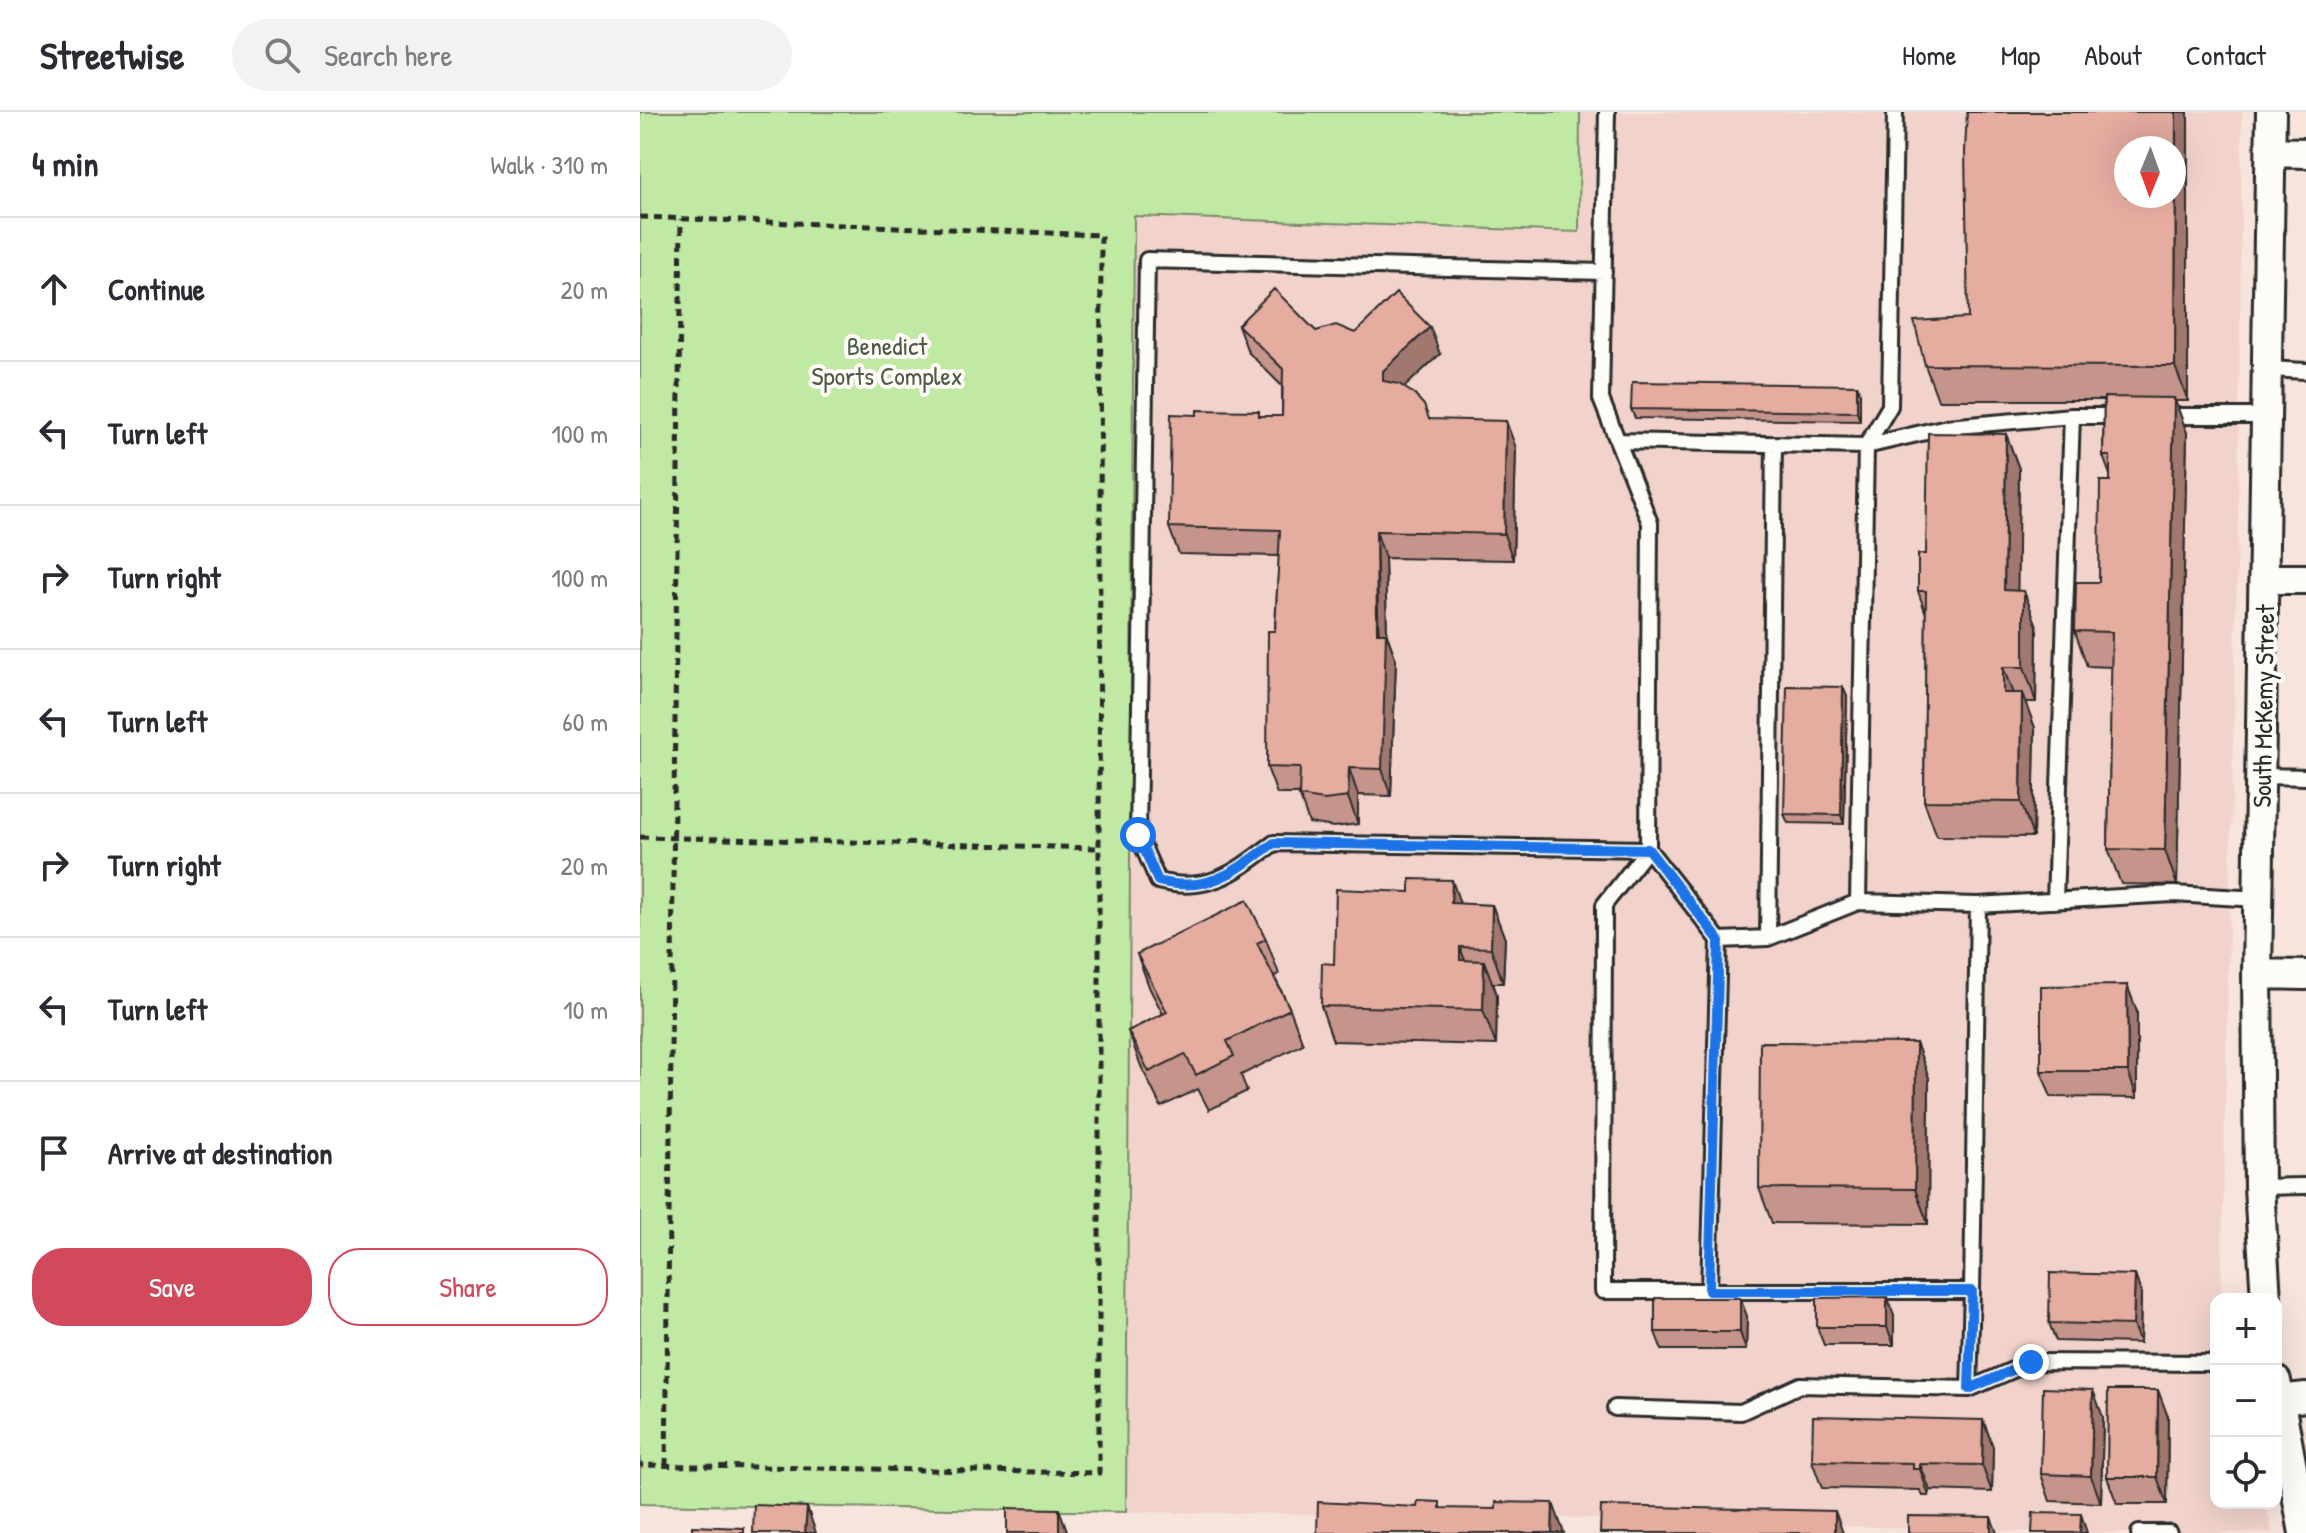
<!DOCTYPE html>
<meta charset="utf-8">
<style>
body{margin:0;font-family:"Patrick Hand",sans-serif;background:#f2f2f3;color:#2b2b33}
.controls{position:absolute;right:24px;bottom:24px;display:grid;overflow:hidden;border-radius:16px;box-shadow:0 8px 32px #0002}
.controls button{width:72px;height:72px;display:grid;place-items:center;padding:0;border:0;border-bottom:2px solid #e1e1e2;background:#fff;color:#2b2b33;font:40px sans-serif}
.compass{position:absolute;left:1474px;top:24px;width:72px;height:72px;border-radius:50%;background:#fff;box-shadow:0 8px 32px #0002;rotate:181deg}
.stop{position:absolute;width:24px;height:24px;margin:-18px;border:6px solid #1a73e8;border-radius:50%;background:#fff}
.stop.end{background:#1a73e8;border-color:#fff;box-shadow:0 2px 8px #0008}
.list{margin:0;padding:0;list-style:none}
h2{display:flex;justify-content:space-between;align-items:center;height:104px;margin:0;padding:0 32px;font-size:34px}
h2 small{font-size:26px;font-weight:400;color:#7c7c81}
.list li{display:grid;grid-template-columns:52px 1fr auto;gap:24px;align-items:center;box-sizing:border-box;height:144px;padding:0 32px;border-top:2px solid #e1e1e2}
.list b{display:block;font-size:30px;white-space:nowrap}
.list em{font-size:26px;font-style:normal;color:#7c7c81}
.actions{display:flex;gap:16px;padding:24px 32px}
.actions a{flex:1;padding:18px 0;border:2px solid #d1495b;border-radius:32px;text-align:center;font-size:28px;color:#d1495b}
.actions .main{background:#d1495b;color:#fff}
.icon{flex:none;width:44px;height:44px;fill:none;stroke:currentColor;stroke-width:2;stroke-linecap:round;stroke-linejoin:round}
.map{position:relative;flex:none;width:1666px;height:1421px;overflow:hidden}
header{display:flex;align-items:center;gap:48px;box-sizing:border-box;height:112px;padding:0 40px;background:#fff;border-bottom:2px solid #e1e1e2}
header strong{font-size:38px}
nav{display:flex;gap:44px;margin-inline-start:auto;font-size:28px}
.search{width:560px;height:72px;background:#f2f2f3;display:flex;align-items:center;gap:20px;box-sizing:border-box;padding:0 28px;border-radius:44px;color:#7c7c81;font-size:30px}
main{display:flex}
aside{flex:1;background:#fff}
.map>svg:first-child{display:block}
.built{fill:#f1d3cb;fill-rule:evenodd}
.green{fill:#c0e9a4;stroke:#768a68;stroke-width:2}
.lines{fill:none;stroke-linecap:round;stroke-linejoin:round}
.lane-casing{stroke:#2b2b2b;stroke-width:20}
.street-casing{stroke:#2b2b2b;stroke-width:34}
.path{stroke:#2b2b2b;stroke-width:5;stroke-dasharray:8 6;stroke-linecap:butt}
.lane{stroke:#fdfcf7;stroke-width:14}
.street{stroke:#fdfcf7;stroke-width:28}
.wall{fill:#c5948a;stroke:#2b2b2b;stroke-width:2}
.shaded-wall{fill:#a07870;stroke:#2b2b2b;stroke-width:2}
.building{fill:#e5aca0;stroke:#2b2b2b;stroke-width:2;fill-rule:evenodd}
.route{stroke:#1a73e8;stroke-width:10}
.labels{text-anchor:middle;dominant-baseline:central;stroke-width:8;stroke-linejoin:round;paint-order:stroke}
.park-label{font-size:26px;fill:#505a49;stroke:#fdfcf7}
.street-label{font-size:26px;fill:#2b2b2b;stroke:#fdfcf7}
</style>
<header>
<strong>Streetwise</strong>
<div class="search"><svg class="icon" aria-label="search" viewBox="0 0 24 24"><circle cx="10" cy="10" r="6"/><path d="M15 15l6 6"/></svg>Search here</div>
<nav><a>Home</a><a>Map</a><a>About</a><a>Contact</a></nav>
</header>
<main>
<aside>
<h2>4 min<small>Walk · 310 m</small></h2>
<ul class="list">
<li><svg class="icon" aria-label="ahead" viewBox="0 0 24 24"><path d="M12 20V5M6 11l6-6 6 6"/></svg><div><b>Continue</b></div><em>20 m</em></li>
<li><svg class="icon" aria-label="left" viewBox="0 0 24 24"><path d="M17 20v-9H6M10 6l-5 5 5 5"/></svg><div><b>Turn left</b></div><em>100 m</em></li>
<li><svg class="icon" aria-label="right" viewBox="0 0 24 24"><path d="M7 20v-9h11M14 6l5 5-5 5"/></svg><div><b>Turn right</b></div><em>100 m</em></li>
<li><svg class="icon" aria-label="left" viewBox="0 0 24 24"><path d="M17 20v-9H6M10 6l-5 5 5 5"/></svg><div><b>Turn left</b></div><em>60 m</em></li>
<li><svg class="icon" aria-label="right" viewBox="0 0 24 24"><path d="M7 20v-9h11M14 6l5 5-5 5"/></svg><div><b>Turn right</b></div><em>20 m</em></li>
<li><svg class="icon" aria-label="left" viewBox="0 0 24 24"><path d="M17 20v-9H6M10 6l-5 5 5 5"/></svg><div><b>Turn left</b></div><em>10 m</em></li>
<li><svg class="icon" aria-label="arrive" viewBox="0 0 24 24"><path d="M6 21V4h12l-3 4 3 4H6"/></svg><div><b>Arrive at destination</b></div></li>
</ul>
<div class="actions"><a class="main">Save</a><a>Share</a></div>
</aside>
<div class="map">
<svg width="1666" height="1421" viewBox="0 0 1666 1421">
<rect width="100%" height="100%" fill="#f6e4dd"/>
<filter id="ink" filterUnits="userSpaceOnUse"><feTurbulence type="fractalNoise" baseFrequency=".0125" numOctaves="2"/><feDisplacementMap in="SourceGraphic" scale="16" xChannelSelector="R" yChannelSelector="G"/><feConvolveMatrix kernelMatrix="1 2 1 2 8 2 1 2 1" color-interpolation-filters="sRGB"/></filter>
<g filter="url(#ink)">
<!-- built -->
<path class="built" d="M940,0H1602L1598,407L1581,1187H1576V1391H1625L1633,1421H1429L875,1404L486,1400L494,103L938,120ZM1486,36H1534V84H1486Z"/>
<!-- green -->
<path class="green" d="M0,0H940L939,120L494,104L486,1400L0,1392Z"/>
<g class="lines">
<defs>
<path id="lane" d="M967,0L961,287L1010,411L1008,737L964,793L963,1179H1332L1329,1277L1391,1250L1576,1251
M1255,0L1250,294L1226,334L1218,790L1338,793L1332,1179
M964,160L507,148L498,723L518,769C569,782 595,760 634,731L1008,737L1079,828
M1628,257L1666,259
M1524,304H1627
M978,329L1226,334L1307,315L1432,304H1483
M1621,664L1666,665
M1415,789L1432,304
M1338,793L1533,782L1619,787
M1128,826L1134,332
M1619,1075L1666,1074
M1069,1179L1079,828L1128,826L1218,790
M975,1296L1101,1300L1160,1273L1329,1277
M1499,1421H1529"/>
<path id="street" d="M1631,40L1666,41
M1625,467H1666
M1617,862L1666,863
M1626,1187L1619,1075L1617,862L1631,0
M1636,1269L1664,1421
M1638,1288L1666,1285"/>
</defs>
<!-- lane casing -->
<use href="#lane" class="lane-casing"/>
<!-- street casing -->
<use href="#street" class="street-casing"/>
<!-- path -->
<path class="path" d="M0,105L461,123L459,736
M0,725L459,736V1361L0,1353
M26,1354L41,107"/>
<!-- lane -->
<use href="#lane" class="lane"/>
<!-- street -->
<use href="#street" class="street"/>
</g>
<!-- wall -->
<path class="wall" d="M1327,0H1548V289H1535L1547,321L1537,773L1481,772L1468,737L1472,555L1447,554L1435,519L1459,470L1470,369V363L1463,344L1464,288H1298L1285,253L1328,206Z
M598,213L676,219L715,221L800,242L764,275L789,307L876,336L873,448L745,446L747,523L756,548L751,684L718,683V712L694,715L669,711L659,682H637L627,655L639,444L539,442L529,415L642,304V274L608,240Z
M1217,273L1220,282V309L995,306L991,297Z
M1366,322L1379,357L1377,479L1397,514L1396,590H1385L1395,616L1393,725L1297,724L1284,689L1286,502L1278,479L1286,442Z
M1203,575L1207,585L1204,712L1148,711L1144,702Z
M820,792L852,793L865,827L863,871H853L857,883L856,933L693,929L681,894L694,852Z
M626,827L639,862L634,864L650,897L663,932L601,963L607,979L569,998L558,977L521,995L501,954L488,919L523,902L510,877L497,842Z
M1487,873L1497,900V986L1411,985L1401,959Z
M1276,931L1289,966L1288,1112L1132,1111L1119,1076Z
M1495,1163L1501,1181L1500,1231L1416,1229L1409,1211Z
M1107,1204L1106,1238H1022L1015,1220Z
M1254,1204V1233H1184L1177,1215Z
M1463,1305L1461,1391L1410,1389L1401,1362Z
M1528,1305L1527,1392H1477L1467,1365Z
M1343,1308L1353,1335L1352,1380L1290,1378L1289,1384H1283L1280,1378L1182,1376L1172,1349Z"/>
<!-- shaded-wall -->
<path class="shaded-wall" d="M1536,0H1548V289L1535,254Z
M790,215L800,242L753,286L743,269V259Z
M1217,273L1220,282V309L1217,300Z
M1534,286L1547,321L1537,773L1525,738Z
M866,309L876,336L873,448L864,422Z
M1366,322L1379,357L1377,513L1364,478Z
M736,419L745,446L747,523L756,548L751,684L742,657Z
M1384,479L1397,514L1396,590L1384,555Z
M1363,555L1376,590L1363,581Z
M1203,575L1207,585L1204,712L1201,703Z
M1382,581L1395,616L1393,725L1381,690Z
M709,656L718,683V712L708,685Z
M812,768L824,803L811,791Z
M852,793L865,827L863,871L851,836Z
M820,835L833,870L820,848Z
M844,849L857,883L856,933L843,898Z
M1487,873L1497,900V986L1488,959Z
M1276,931L1289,966L1288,1112L1275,1077Z
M1495,1163L1501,1181L1500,1231L1493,1213Z
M1247,1185L1254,1204V1233L1247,1215Z
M1100,1186L1107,1204L1106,1238L1100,1220Z
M1453,1278L1463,1305L1461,1391L1451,1364Z
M1518,1278L1528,1305L1527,1392L1517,1365Z
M1343,1308L1353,1335L1352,1380L1342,1353Z
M1280,1352L1290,1378L1289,1384L1280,1357Z
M913,1391L924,1421H912Z
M167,1395L176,1421H165Z
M419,1397L428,1421H419Z
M1195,1399L1203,1421H1195Z
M1441,1402L1447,1421H1440Z
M1351,1405L1357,1421H1351Z"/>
<!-- building -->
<path class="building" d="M1327,0H1536L1535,254L1285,253L1274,209L1328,206L1325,39ZM1486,36H1534V84H1486Z
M634,177L676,219L696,213L715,221L756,181L790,215L743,259V269L759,272L774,282L784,293L789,307L866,309L864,422L736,419L737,521H746L742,657L709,656L708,685L684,688L659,684L660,656L627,655L628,519H635L640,418L529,415L531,302L557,303V298L619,299V304H642L643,257L598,213Z
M992,270L1217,273V300L991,297Z
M1464,285L1534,286L1525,738L1468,737L1472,520L1435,519L1436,470H1459L1460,369H1470V344H1463Z
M1288,321L1366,322L1364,478L1384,479V555H1363V581H1382L1381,690L1284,689L1286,479H1278V442H1286Z
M1147,574L1203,575L1201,703L1144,702Z
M770,767L812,768L811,791L852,793L851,836L820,835V848L844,849L843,898L681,894L682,851L694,852L696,777L770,780Z
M607,788L626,827L617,831L650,897L587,929L594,944L556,963L545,942L509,960L488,919L527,900L497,842Z
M1487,873L1488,959H1401V874Z
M1120,930L1276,931L1275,1077L1119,1076Z
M1410,1161L1495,1163L1493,1213L1409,1211Z
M1247,1185V1215H1177V1186Z
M1015,1186H1100V1220H1015Z
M1403,1276L1453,1278L1451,1364L1401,1362Z
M1468,1278H1518L1517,1365H1467Z
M1173,1304L1343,1308L1342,1353L1280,1352V1357H1273V1351L1172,1349Z
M778,1389L800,1390V1396L856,1397V1390L913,1391L912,1421H677L678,1390L777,1395Z
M114,1393L167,1395L165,1421H113Z
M961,1394L1195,1399V1421H960Z
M367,1396L419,1397V1421H367Z
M1393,1401L1441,1402L1440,1421H1392Z
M1268,1404L1351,1405V1421H1268Z
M52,1414L104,1416V1421H52Z"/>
</g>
<g class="lines" filter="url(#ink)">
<!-- route -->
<path class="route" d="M498,723L518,769C569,782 595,759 634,731L1008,737L1079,828L1069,1179H1332L1329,1277L1391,1250"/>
</g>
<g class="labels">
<!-- park labels -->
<g class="park-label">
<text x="247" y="233">Benedict<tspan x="247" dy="30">Sports Complex</tspan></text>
</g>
<!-- street labels -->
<g class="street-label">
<text transform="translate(1623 594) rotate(-89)">South McKemy Street</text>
</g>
</g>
</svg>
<div class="controls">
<button>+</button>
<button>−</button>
<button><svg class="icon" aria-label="locate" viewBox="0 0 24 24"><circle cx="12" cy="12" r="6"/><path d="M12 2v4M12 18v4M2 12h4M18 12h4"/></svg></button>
</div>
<svg class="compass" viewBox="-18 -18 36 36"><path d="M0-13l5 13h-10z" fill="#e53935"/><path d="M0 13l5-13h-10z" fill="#7c7c81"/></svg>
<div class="stop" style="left:498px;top:723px"></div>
<div class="stop end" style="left:1391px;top:1250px"></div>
</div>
</main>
